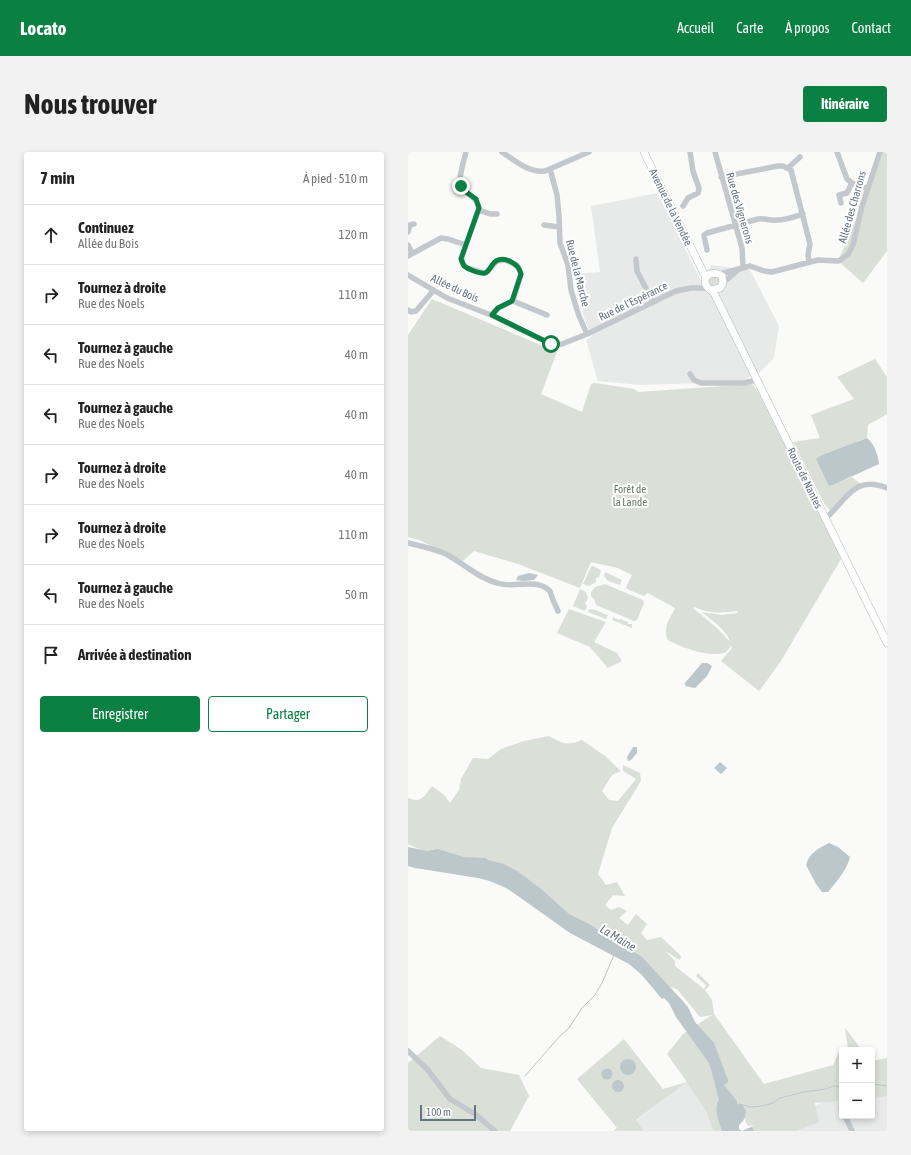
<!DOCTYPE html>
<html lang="fr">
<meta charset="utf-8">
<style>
body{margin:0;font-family:"Asap Condensed",sans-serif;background:#f2f2f2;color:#222}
.controls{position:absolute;right:12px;bottom:12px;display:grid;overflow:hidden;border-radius:4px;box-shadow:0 2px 6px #0003}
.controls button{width:36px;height:36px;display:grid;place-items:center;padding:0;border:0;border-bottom:1px solid #e0e0e0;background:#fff;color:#222;font:20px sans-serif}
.scale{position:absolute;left:12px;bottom:10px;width:56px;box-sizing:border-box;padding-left:4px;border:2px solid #657683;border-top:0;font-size:11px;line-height:14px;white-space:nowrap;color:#657683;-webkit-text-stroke:3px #fff;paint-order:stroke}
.stop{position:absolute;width:12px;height:12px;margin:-9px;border:3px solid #0b8043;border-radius:50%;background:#fff}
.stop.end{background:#0b8043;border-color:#fff;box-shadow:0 1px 4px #0008}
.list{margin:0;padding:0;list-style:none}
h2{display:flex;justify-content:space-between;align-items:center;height:52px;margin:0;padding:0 16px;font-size:17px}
h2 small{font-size:13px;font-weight:400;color:#767676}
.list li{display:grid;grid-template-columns:26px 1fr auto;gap:12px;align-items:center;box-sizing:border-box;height:60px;padding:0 16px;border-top:1px solid #e0e0e0}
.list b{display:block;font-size:15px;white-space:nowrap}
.list p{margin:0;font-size:13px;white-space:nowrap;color:#767676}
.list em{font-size:13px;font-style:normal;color:#767676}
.actions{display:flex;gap:8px;padding:12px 16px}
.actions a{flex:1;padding:9px 0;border:1px solid #0b8043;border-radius:4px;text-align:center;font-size:14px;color:#0b8043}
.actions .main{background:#0b8043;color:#fff}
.icon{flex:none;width:22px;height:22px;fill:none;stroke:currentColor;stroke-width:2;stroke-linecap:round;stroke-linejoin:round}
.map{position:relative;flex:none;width:479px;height:979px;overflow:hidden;border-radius:4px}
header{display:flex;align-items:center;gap:24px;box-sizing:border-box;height:56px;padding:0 20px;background:#0b8043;color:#fff}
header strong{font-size:19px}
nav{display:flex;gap:22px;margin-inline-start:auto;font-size:14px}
.intro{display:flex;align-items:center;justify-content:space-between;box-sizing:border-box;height:96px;padding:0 24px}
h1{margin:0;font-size:28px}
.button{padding:10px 18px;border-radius:4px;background:#0b8043;color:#fff;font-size:14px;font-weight:700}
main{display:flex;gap:24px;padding:0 24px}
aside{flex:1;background:#fff;border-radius:4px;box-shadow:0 2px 6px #0003}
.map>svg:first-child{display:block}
.built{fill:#e8e9e9}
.green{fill:#dadfd7;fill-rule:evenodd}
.water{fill:#bbc7cb}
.pier{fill:#fafaf8}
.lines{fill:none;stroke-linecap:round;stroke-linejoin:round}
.stream{stroke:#bbc7cb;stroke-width:1}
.major-casing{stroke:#b5babe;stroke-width:8}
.minor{stroke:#c3c8cc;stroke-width:5.5}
.major{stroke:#fff;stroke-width:7}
.route{stroke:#0b8043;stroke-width:5}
.labels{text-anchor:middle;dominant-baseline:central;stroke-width:4;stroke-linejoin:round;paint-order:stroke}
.street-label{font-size:11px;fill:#657683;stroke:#fff}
.park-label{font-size:11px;fill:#687a64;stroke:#fff}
.water-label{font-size:12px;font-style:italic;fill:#60757c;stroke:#fff}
</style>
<header>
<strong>Locato</strong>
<nav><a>Accueil</a><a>Carte</a><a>À propos</a><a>Contact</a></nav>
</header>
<div class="intro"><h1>Nous trouver</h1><a class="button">Itinéraire</a></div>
<main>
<aside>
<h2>7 min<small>À pied · 510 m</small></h2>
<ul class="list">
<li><svg class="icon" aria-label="ahead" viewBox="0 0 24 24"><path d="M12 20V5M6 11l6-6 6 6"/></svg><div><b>Continuez</b><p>Allée du Bois</p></div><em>120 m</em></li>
<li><svg class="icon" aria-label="right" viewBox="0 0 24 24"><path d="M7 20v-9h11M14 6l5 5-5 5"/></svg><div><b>Tournez à droite</b><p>Rue des Noels</p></div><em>110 m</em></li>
<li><svg class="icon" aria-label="left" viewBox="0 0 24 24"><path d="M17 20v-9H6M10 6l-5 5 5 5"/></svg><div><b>Tournez à gauche</b><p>Rue des Noels</p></div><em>40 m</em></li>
<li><svg class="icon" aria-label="left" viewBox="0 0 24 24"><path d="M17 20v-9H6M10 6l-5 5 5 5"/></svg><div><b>Tournez à gauche</b><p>Rue des Noels</p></div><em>40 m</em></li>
<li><svg class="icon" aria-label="right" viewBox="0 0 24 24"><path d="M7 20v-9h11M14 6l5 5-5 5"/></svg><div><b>Tournez à droite</b><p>Rue des Noels</p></div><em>40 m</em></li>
<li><svg class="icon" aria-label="right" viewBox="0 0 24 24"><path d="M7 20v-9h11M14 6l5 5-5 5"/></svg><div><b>Tournez à droite</b><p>Rue des Noels</p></div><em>110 m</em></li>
<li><svg class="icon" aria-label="left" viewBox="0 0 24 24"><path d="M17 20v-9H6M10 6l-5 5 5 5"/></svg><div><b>Tournez à gauche</b><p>Rue des Noels</p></div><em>50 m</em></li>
<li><svg class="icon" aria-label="arrive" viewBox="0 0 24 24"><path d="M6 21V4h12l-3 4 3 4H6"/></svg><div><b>Arrivée à destination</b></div></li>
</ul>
<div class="actions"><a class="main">Enregistrer</a><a>Partager</a></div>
</aside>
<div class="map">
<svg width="479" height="979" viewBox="0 0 479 979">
<rect width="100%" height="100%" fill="#fafaf8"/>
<!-- built -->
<path class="built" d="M250,41L292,127L304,113L342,118L371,174L366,206L351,221L336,228L297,231L233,233L190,229L178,188L184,184L177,169L165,122L192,120L183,54Z
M479,916V979H367L365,976L434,940V964H464V924Z
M279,929L299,961L305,979H236L228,969Z"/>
<!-- green -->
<path class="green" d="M475,0H479V99L455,131L430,109L460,39Z
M302,125H311L312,132L307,136L302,134L300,129Z
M24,147L149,200L133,242L174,260L183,232L187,231L226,237L230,240L344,232L349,238L419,369L433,407L373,509L351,539L313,509L324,496L323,493C322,495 320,499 318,500C304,507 272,495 260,488C254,476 262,467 267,456L240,441L236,444L219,437L218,435L224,423L210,416L183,410L172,436L110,412L66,399L55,409L11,388L0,385V183ZM287,455C300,462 315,461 330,459L329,461L314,463L294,460C303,468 319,478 322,490L310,477L285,456Z
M467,207L479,225V262L460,273L459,286L450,289L427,332L444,325L453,332L445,335L422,359L417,353L385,290L412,286L403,263L446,247L429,225Z
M185,414L193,418L191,425L188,426V430L181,434L175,432L183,415Z
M197,420L214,428L212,433L200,429L196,424Z
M197,432L235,448L236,451L229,468L226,469L188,453L186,447L183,444V440L187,435Z
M172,437L178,440L180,447L177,451L179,454L177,459L165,454Z
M161,457L198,470L186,490L209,501L214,509L200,516L182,495L149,481Z
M181,457C189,457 193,461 200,463L198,467L180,460Z
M205,465L211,468L212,467L220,470V472H224V476L204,468Z
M141,584C155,592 159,594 174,588L197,604L213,619L204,623L194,639L201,648L210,649L228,627L215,619V613L232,621L233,629L204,676L190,722L198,733L209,730L217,744L205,743L197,753L203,758L211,755L219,759L211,766L220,773L228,762L239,772L233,781L239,788L253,785L273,804L272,808L257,799L267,809V814L296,837L298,833L288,824L290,821L302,833L297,838L304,848L306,862L356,932L425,913L431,900L434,899V949L407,951L411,970L388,979H305L299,961L279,930L228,968L236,979H205L209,976L169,927L216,887L255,937L279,930L259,902L275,882L304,863L292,865L269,837L262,835L216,790L0,692V646C14,652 17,643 24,634L36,643L42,651L51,638L53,627L65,606L80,607L93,597L116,589Z
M437,876L454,898H438L440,897Z
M32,884L54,898L73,916L111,923L121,944L102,979H0V911Z
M479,906V944L464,946V909Z"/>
<!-- water -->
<path class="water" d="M459,286C466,291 470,303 471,312L427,332L421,334L408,307L412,304Z
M121,421L130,423L126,428L115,429L108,428L110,424Z
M294,511H299L304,514L299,524L287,536L277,534L278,533L276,532Z
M225,595H229V601L223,608L220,609L219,605Z
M312,610L319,616L313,622L306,616Z
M421,691L430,695L442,705C439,718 428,730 420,740H414L408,732L398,713C401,701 411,696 421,691Z
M0,695L19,699L30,697L56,705L78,706L80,708L96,712L109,719L132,736L161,762L181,772L234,805L273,847L280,855L287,870L306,891L320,928V930L316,933L329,949V952L334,953L338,959L337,965L335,968L339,977L344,975L346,979H314C311,969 305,958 311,948L303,917L301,911L268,865L261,851L256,846L254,847L233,822L221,812L162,781L97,735L82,729L70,726L7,716L0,714Z
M212 915a8 8 0 1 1 16 0a8 8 0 1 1-16 0Z
M193.5 922a5.5 5.5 0 1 1 11 0a5.5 5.5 0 1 1-11 0Z
M204 934a6 6 0 1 1 12 0a6 6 0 1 1-12 0Z"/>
<!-- pier -->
<path class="pier" d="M339,965L337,968L340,974L344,973L346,975L344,974L334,979L331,977V973Z"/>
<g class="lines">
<!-- stream -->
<path class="stream" d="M117,924L151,885L161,876L174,856L187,843L194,831L206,803
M464,932L479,934
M331,952L343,955L354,954L365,951L372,946L396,940L418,937L425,934L434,935"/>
<defs>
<path id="major" d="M236,0L298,126
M304,138L312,136L315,131L314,124C306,118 293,123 298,133C300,137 305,139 307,143L479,491"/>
</defs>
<!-- major casing -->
<use href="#major" class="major-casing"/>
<!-- minor -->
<path class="minor" d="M58,0C56,9 51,22 52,32C53,41 69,43 71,56L54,104V111L59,116L76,121L79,120L89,109L97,108L109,113L113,122L105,149L90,156L83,163
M94,0C107,9 121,21 137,19L181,0
M307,0L334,96L335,115
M429,0L439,27L444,31L459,36
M380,16L392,5
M142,17L149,43L151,64L152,91L160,113L163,138L171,164L179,182
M313,25L370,14H375L383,18L402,92L400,103L401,110
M433,51L431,43L439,41L444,31
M275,54L280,46L290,41L291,36L285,19L282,0
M71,58L82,62H89
M136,73L151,75
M0,80L2,73L6,72
M0,93L4,101
M299,98L296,83L299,81L350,67C357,66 362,69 369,68C378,68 386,65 395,62
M0,104L33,86L40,87L58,93
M228,107L229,119L245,150
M312,122L342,114L356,119L364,120L410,108L430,109L434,107L440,102L445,93L454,54L472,0
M0,123L39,146L83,163L143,192L149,193L154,192L179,182L268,139L283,136H301
M315,131L330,118
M105,149L139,163
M0,158L3,160L8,159L25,139
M282,222L286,228L293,231H336L348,228
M417,367C438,349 446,322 479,336
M0,391C12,394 27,397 38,402C55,411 70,426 89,431C107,437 127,425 142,439L145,448L150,459
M0,899L19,917L42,947L67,962L87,979
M433,956L434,958
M437,964L444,979"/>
<!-- major -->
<use href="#major" class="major"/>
</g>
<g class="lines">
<!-- route -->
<path class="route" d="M53,34L54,37L68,47L71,56L54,104L53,107L56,114C60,117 71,122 77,121C82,119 83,112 88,109C97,104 111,112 113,122L104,149L90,156L84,163L143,192"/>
</g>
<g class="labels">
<!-- street labels -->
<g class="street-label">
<text transform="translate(263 55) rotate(64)">Avenue de la Vendée</text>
<text transform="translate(444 55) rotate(-74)">Allée des Charrons</text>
<text transform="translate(332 56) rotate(74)">Rue des Vignerons</text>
<text transform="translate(170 121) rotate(76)">Rue de la Marche</text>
<text transform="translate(47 136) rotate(25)">Allée du Bois</text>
<text transform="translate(225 149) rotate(-26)">Rue de l'Espérance</text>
<text transform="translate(397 326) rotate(64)">Route de Nantes</text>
</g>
<!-- park labels -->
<g class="park-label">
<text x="222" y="337">Forêt de<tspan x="222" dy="13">la Lande</tspan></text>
</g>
<!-- water labels -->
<g class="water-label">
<text transform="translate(210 786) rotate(31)">La Maine</text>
</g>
</g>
</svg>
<div class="controls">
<button>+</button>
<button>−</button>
</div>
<div class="scale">100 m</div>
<div class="stop" style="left:143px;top:192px"></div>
<div class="stop end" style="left:53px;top:34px"></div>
</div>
</main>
